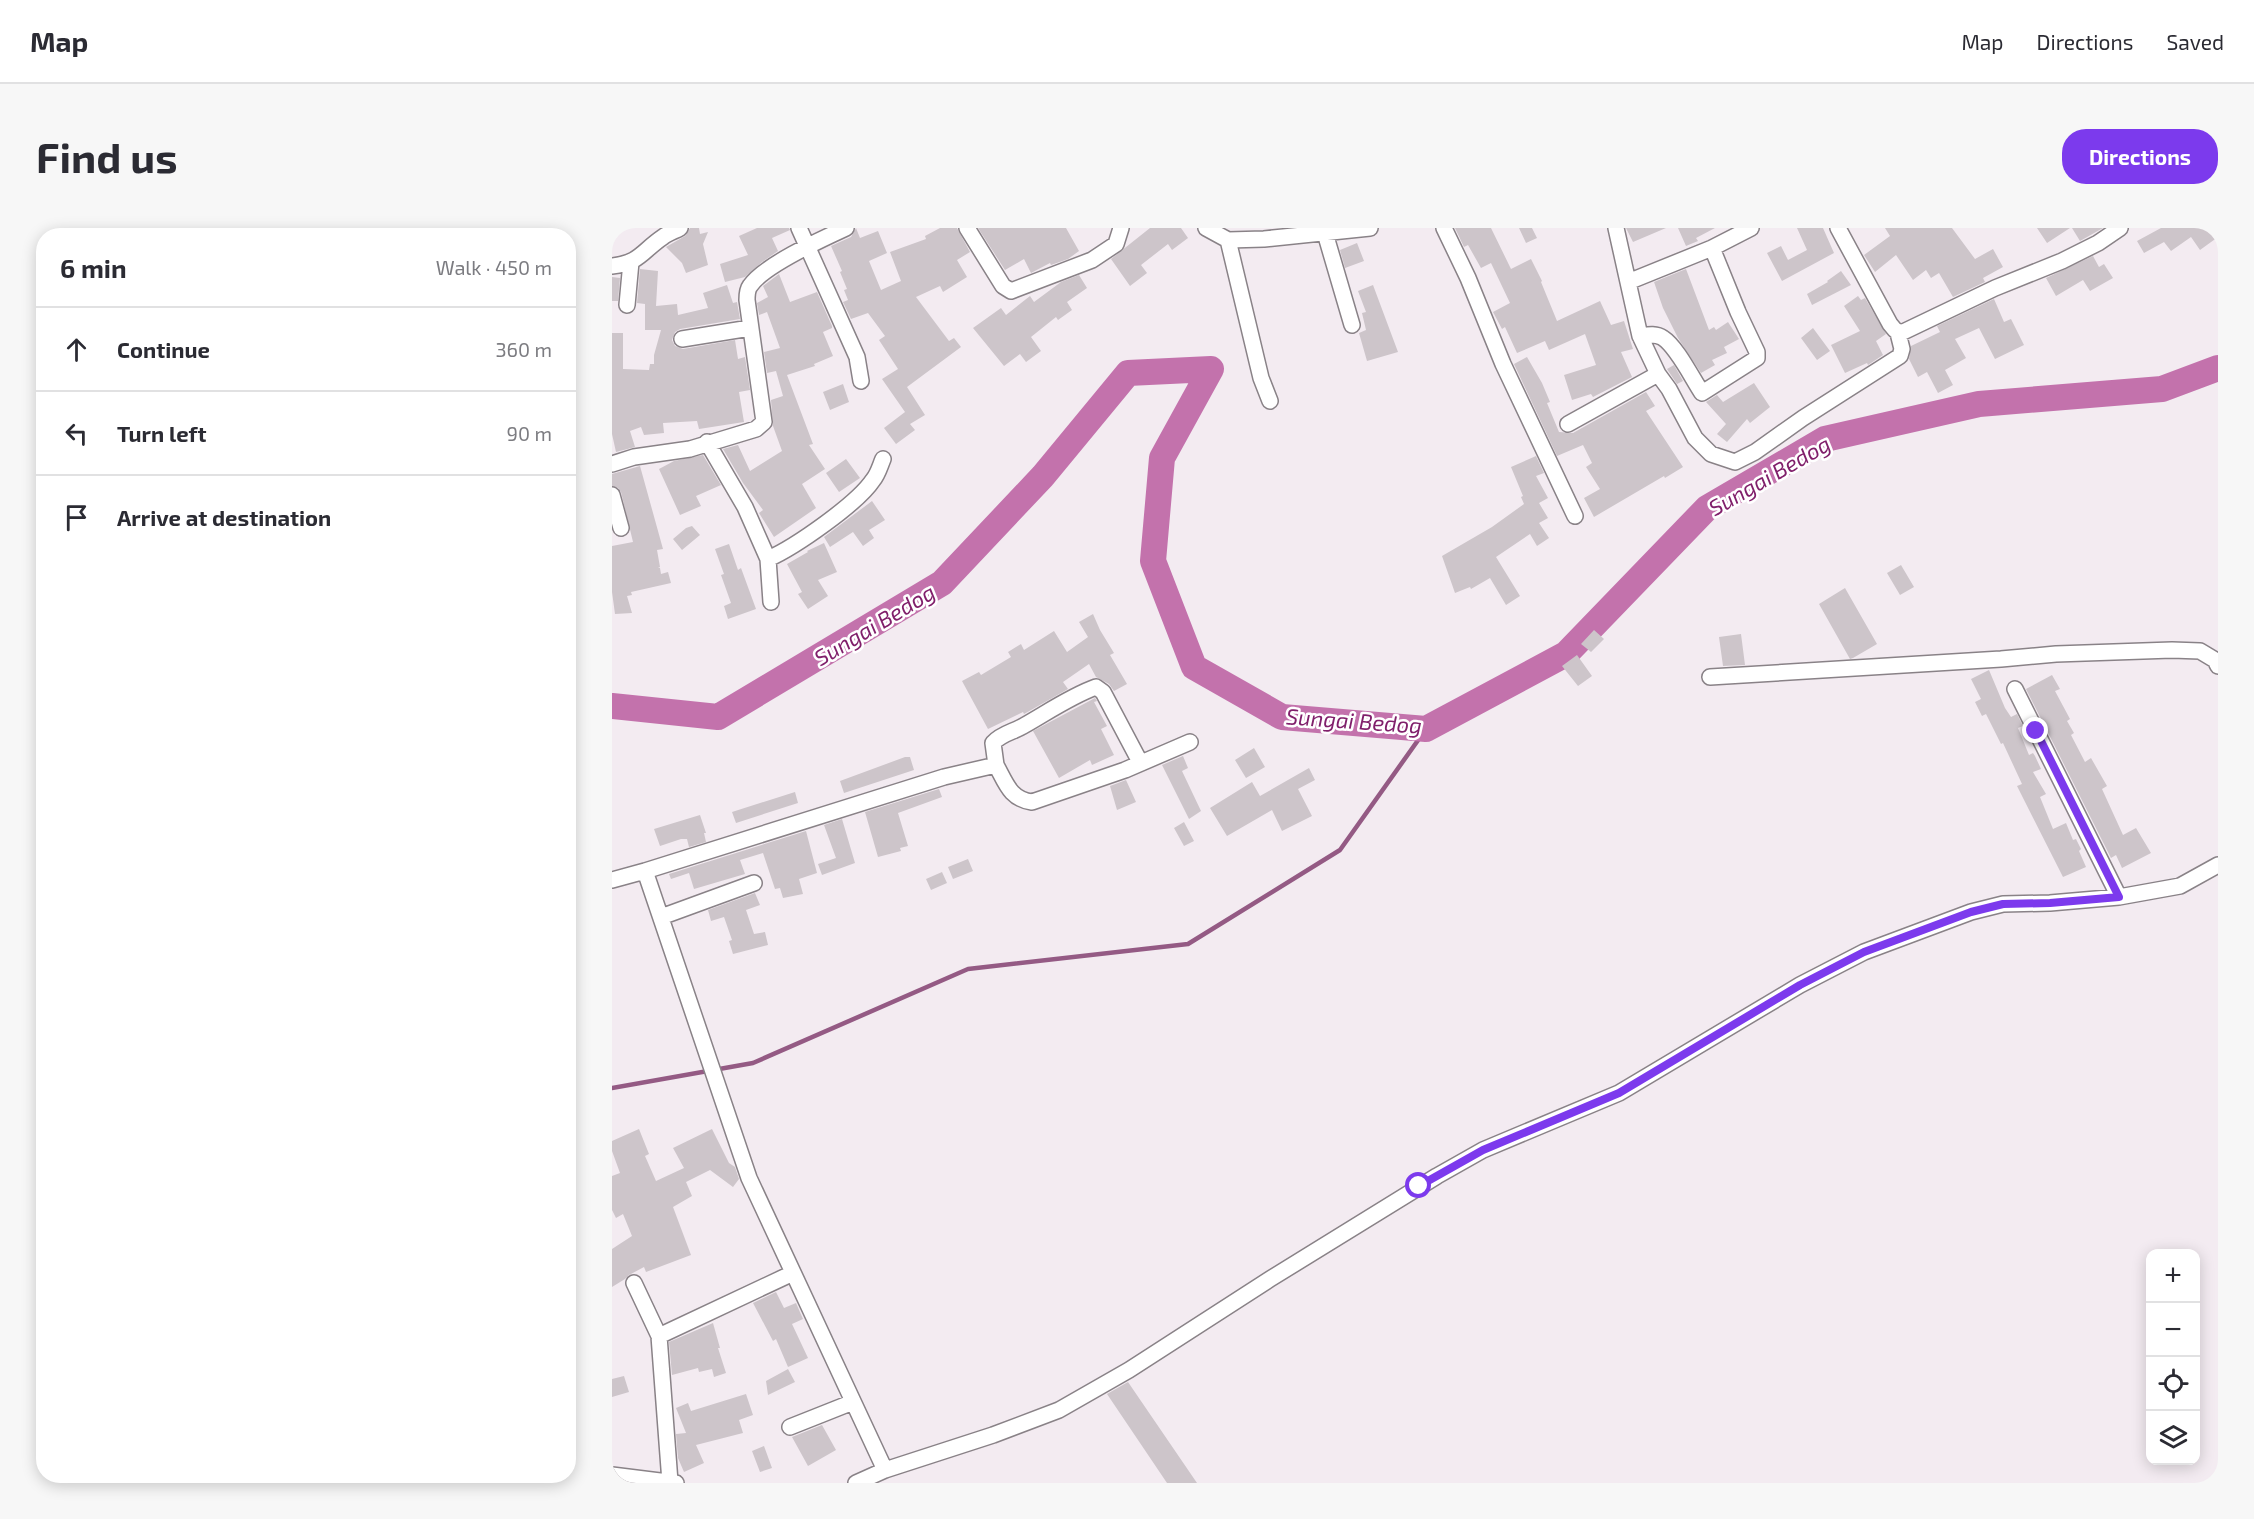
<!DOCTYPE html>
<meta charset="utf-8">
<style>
body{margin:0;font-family:"Exo 2",sans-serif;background:#f7f7f7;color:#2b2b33}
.controls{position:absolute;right:18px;bottom:18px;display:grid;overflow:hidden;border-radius:12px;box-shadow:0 3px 15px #0003}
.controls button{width:54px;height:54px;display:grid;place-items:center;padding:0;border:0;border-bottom:2px solid #e1e1e2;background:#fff;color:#2b2b33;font:30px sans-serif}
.stop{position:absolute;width:18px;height:18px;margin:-14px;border:4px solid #7c3aed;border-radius:50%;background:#fff}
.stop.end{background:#7c3aed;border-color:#fff;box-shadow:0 2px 6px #0008}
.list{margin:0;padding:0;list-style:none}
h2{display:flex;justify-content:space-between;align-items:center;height:78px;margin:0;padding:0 24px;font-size:26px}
h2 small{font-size:20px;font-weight:400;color:#7c7c81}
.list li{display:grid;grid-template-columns:39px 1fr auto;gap:18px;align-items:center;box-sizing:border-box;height:84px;padding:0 24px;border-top:2px solid #e1e1e2}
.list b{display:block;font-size:22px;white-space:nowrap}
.list em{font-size:20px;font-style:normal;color:#7c7c81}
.icon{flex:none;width:33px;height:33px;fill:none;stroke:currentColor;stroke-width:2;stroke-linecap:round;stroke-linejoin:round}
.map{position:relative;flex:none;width:1606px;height:1255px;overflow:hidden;border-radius:24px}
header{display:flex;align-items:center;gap:36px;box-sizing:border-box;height:84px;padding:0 30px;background:#fff;border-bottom:2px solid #e1e1e2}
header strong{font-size:28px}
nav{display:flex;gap:33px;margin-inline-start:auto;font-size:21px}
.intro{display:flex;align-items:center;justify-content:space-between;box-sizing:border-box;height:144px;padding:0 36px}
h1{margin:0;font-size:42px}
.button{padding:15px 27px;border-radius:24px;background:#7c3aed;color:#fff;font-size:21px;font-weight:700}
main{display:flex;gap:36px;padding:0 36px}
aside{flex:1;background:#fff;border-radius:24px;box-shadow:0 3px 15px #0003}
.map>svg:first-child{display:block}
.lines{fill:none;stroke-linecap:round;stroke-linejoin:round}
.stream{stroke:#945a84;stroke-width:4.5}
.river{stroke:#c372ac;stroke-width:26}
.building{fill:#cdc5ca}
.minor-casing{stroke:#898287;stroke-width:18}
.minor{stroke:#fff;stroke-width:15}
.route{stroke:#7c3aed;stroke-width:8}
.labels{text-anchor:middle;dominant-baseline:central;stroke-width:5;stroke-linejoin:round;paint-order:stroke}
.water-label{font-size:22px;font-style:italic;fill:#801f6b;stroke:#fff}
</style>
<header>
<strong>Map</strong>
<nav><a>Map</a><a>Directions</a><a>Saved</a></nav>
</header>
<div class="intro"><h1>Find us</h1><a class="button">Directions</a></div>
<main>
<aside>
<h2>6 min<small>Walk · 450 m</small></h2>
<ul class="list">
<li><svg class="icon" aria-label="ahead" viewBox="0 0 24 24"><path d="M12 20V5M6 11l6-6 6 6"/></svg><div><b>Continue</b></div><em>360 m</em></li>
<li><svg class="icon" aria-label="left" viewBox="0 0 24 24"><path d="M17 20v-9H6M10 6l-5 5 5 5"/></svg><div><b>Turn left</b></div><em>90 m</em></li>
<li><svg class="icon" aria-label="arrive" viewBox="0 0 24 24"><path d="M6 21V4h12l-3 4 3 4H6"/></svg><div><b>Arrive at destination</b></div></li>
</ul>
</aside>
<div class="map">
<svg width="1606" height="1255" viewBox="0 0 1606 1255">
<rect width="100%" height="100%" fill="#f3ebf1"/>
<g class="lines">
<!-- stream -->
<path class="stream" d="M0,860L141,835L356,741L576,716L728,622L814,501"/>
<!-- river -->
<path class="river" d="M0,478L106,489L330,355L431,248L516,145L599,141L550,230L541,333L582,439L670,489L814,501L954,426L1095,280L1213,211L1367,176L1550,161L1606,140"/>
</g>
<!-- building -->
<path class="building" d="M78,0H87L88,6L96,4L91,16L96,37L74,45L70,35L54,19L73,8Z
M145,0H177L178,2L160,10L166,23L150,34L133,49L113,54L108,36L136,27L127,8Z
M244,0L248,10L266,3L275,25L257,33L269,62L289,53L278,24L314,11L313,8L328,0H345L358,24L345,32L355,49L331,64L328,58L304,69L337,113L342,110L349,119L295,159L313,187L298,196L303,202L284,216L272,200L293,184L270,151L286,141L267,112L273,108L256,85L239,91L231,74L236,72L232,62L235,61L228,44L230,43L219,18L239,9Z
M366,0H454L467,23L456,31L439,37L438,35L419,45L412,31L393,42Z
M538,0H569L576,10L560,22L556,16L529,37L535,45L518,58L499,31Z
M843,0H879L899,41L919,31L930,53L929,54L945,93L988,73L999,97L1012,93L1021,121L1009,124L1020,149L981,169L979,166L960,172L952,147L984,137L973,106L937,122L933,113L905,125L893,99L890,101L881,84L898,75L879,35L869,40L856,17L852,19Z
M907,0H920L925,10L914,15Z
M1014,0H1054L1021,14Z
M1066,0H1103L1084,10L1086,13L1074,18Z
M1185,0H1211L1222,25L1170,53L1155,25L1169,18L1176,32L1195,22Z
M1273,0H1340L1363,31L1381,21L1391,39L1371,50L1373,54L1341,69L1327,45L1319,50L1314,42L1301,52L1284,27L1263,44L1252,27L1278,8Z
M1425,0H1458L1435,15Z
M1460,0H1491L1468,13Z
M1549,0H1606V9L1588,22L1579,9L1559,23L1552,14L1532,25L1525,13Z
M745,15L752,33L733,40L728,22Z
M1481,28L1487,39L1492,36L1501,50L1478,63L1471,52L1444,68L1434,50Z
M28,41L46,43L44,78L65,76L66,87L96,80L91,65L115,57L121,75L125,74L128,91L68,101L63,104L60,112L63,118L71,121L123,112L126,131L133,129L138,162L127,164L132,194L87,201L85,193L51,195L52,205L32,207L29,199L18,203L23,219L4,224L0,206V105H11V141L37,142L38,136H42V127L49,102H33V76L25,75Z
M1074,41L1097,102L1102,99L1104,102L1116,94L1127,111L1112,119L1115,125L1100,132L1103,137L1089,145L1066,110L1051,80L1042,54Z
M1229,43L1239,57L1200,77L1195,66L1216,54L1215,53Z
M167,46L178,74L205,64L220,98V100L211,104L221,128L202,136L203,138L175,147L201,216L197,217L213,241L190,256L204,280L162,309L147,285L151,282L131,255L111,221L126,217L138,243L170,223L161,198L159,172L171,168L164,143L155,145L152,124L168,120L155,84L147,87L145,75L156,69L151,58Z
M467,47L475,60L455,74L460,82L446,92L444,89L419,109L429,123L414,134L408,126L392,138L361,100L389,80L394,87L418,68L422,74L449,54Z
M0,49L8,50L6,73H0Z
M761,57L786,124L755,133L747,105L754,102L750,85L754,84L746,63Z
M1246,68L1249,72L1253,70L1274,106L1264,113L1271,127L1256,137L1255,135L1233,145L1219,117L1248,103L1232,78Z
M1382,71L1392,94L1399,91L1412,117L1383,131L1367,100L1343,111L1354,130L1333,142L1341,157L1326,165L1315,144L1306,149L1297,131L1299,118L1328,104L1325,98Z
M1201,100L1218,123L1205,132L1189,110Z
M915,129L930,155L938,174L935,175L947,204L961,205L1034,164L1043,178L1034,183L1071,239L1053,250L1052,248L982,289L972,270L988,261L974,239L980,235L971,217L945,228L902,136Z
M1062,137L1071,153L1065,156L1055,141Z
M1142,155L1158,179L1138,195L1135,191L1115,214L1105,206L1114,196L1094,174L1105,167L1111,174Z
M231,156L237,174L218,182L211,164Z
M91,227L109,257L84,268L89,278L68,287L47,241L62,233Z
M924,228L932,245L924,248L936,270L927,275L936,290L927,295L937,310L925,318L918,306L884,329L908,368L894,377L878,350L859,361L858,359L843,365L830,328L880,299L912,276L909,269L911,268L899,239Z
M234,231L248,250L227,264L214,245Z
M28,238L51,321L45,322L48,339L46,340H48L49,346L56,344L59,355L19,364L20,367L15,368L20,385L3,386L0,364V318L21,314L9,264L6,260L0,258V246Z
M260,273L273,292L257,302L262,310L251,318L241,304L218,319L212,309Z
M80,298L88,307L70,322L61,311L74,300Z
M212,315L225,344L206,352L216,368L196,381L186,366L190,364L175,336L196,324L195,323Z
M117,316L126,342L129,340L144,381L116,391L112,378L119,375L109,347L112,346L103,321Z
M1289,337L1302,359L1288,367L1275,345Z
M1233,360L1265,416L1241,430L1238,431L1207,376Z
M481,386L488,402L502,425L498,427L515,456L502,463L497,456L484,449L477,436L451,454L456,461L412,486L411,484L376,501L350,453L367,444L369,447L399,429L396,424L409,416L412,422L442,403L455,424L476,409L467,394Z
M982,402L992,411L979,424L969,416Z
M1129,406L1133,437L1111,438L1107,409Z
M965,427L980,448L966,458L950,438Z
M1377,442L1393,480L1399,489L1405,486L1411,498L1406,500L1417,527L1421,525L1423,528L1429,541L1421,544L1434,566L1428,569L1441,601L1454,595L1461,612L1464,611L1469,621L1467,623L1474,639L1451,649L1405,558L1410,556L1391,515L1389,516L1374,486L1370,488L1363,474L1369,471L1359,451Z
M1440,447L1448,461L1443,463L1458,491L1455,493L1462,505L1459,507L1473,534L1479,530L1495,558L1490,561L1511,607L1524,600L1539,625L1510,640L1504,627L1499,630L1414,461Z
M483,470L485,473L482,474L495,498L489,501L502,527L480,537L478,532L447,550L421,503Z
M642,520L653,539L634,550L623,532Z
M571,528L576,540L570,543L589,583L577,591L550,537Z
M293,529H298L302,542L232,565L228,553Z
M697,540L703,552L686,561L700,588L670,603L660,582L615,608L598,580L640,554L648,568Z
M514,552L524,574L505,582L498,558Z
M327,561L330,569L286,585L296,618L288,620L289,623L266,629L253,584Z
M183,564L186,575L124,595L120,584Z
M88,587L94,605H92L94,614L77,619L75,611H69L48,618L42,601Z
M230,591L243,635L210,647L206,636L224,630L212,597Z
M572,594L582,613L572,618L562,600Z
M194,603L205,645L187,651L191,666L171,670L168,660L163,661L151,625L128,632L133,646L82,661L77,645L59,651L57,646Z
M356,631L361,643L341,651L336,639Z
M330,644L335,655L319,662L314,651Z
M143,665L148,677L134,682L142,706L153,704L156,717L121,726L117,713L120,712L112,689L99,693L96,682Z
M27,901L37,926L33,928L44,953L72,940L61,920L100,901L117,935L123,939L127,951L121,959L98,942L74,954L80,968L61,979L79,1027L34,1044L32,1039L17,1047L13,1051L0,1059V1021L20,1008L11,986L4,990L0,982V948L8,945L0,923V913Z
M164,1064L172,1080L184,1075L191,1091L180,1096L196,1130L176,1139L164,1111L161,1113L141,1075Z
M101,1095L108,1120H106L114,1145L102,1149L100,1141L87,1144L86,1140L60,1147L57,1114Z
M176,1141L183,1154L156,1167L154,1153Z
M12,1148L17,1164L0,1169V1151Z
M516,1154L585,1255H555L495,1166Z
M134,1166L141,1187L127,1192L131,1205L84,1217L92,1235L72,1244L66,1230L64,1206L74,1205L64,1180L76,1175L79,1183Z
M210,1197L224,1222L196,1238L180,1209Z
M152,1218L160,1240L148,1244L140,1223Z"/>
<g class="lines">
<defs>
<path id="minor" d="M187,0L245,129L249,153
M355,0L391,58L399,63L480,32L504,16L509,0
M594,0L616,12L652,11L758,0
M832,0L856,50L891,136L963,288
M1004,0L1028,108L1046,146L1057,161L1083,210L1099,226L1123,234L1143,224L1191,190L1288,128L1290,121L1286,105
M1226,0L1278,96L1283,102L1289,105L1383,60L1450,33L1486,15L1508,0
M713,5L740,97
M616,12L649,150L658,173
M0,38C28,35 30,23 51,9C56,5 63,3 68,0
M1016,54L1100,20L1139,0
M15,77L19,34
M1028,108C1035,107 1044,105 1051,110C1065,119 1080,150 1090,165L1145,130V124L1126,84L1100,20
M70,111L138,100
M956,196L1046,146
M95,214L133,279L156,331L159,374
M0,236L22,229L78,221L144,201L152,194L135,72C135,67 135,62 138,58C152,37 210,11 234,0
M0,267L9,300
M156,331C183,319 245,276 261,252C266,246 268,238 271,231
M1098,449L1389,431L1444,426L1560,422L1588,423L1603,432L1606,438
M1403,461L1507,669
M384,537L381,515C390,505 402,504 413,497C436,484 459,468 484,459L491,464L528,534
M33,643L137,950L273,1242
M0,652L33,643L332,549L384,537C394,555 398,571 420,574L513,542L578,514
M49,689L142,655
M22,1055L47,1108L58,1254
M47,1108L181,1045
M178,1199L241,1174
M0,1247L64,1255
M244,1255L273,1242L381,1207L447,1182L517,1142L658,1051L825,948L871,922L1007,865L1188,757L1252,724L1359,684L1391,676L1438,675L1507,669L1568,658L1606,637"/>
</defs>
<!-- minor casing -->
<use href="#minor" class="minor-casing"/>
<!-- minor -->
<use href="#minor" class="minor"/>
</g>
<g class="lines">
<!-- route -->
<path class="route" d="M807,958L871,922L1007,865L1188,757L1252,724L1359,684L1391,676L1438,675L1507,669L1424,503"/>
</g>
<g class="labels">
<!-- water labels -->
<g class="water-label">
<text transform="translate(1157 247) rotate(-30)">Sungai Bedog</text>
<text transform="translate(262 396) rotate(-31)">Sungai Bedog</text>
<text transform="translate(742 492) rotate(4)">Sungai Bedog</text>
</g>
</g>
</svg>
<div class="controls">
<button>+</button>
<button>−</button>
<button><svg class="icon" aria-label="locate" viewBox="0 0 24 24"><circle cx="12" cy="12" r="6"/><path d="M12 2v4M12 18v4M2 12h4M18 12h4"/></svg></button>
<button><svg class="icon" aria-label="layers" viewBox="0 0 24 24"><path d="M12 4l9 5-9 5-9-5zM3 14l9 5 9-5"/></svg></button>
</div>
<div class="stop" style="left:807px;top:958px"></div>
<div class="stop end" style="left:1424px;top:503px"></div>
</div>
</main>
